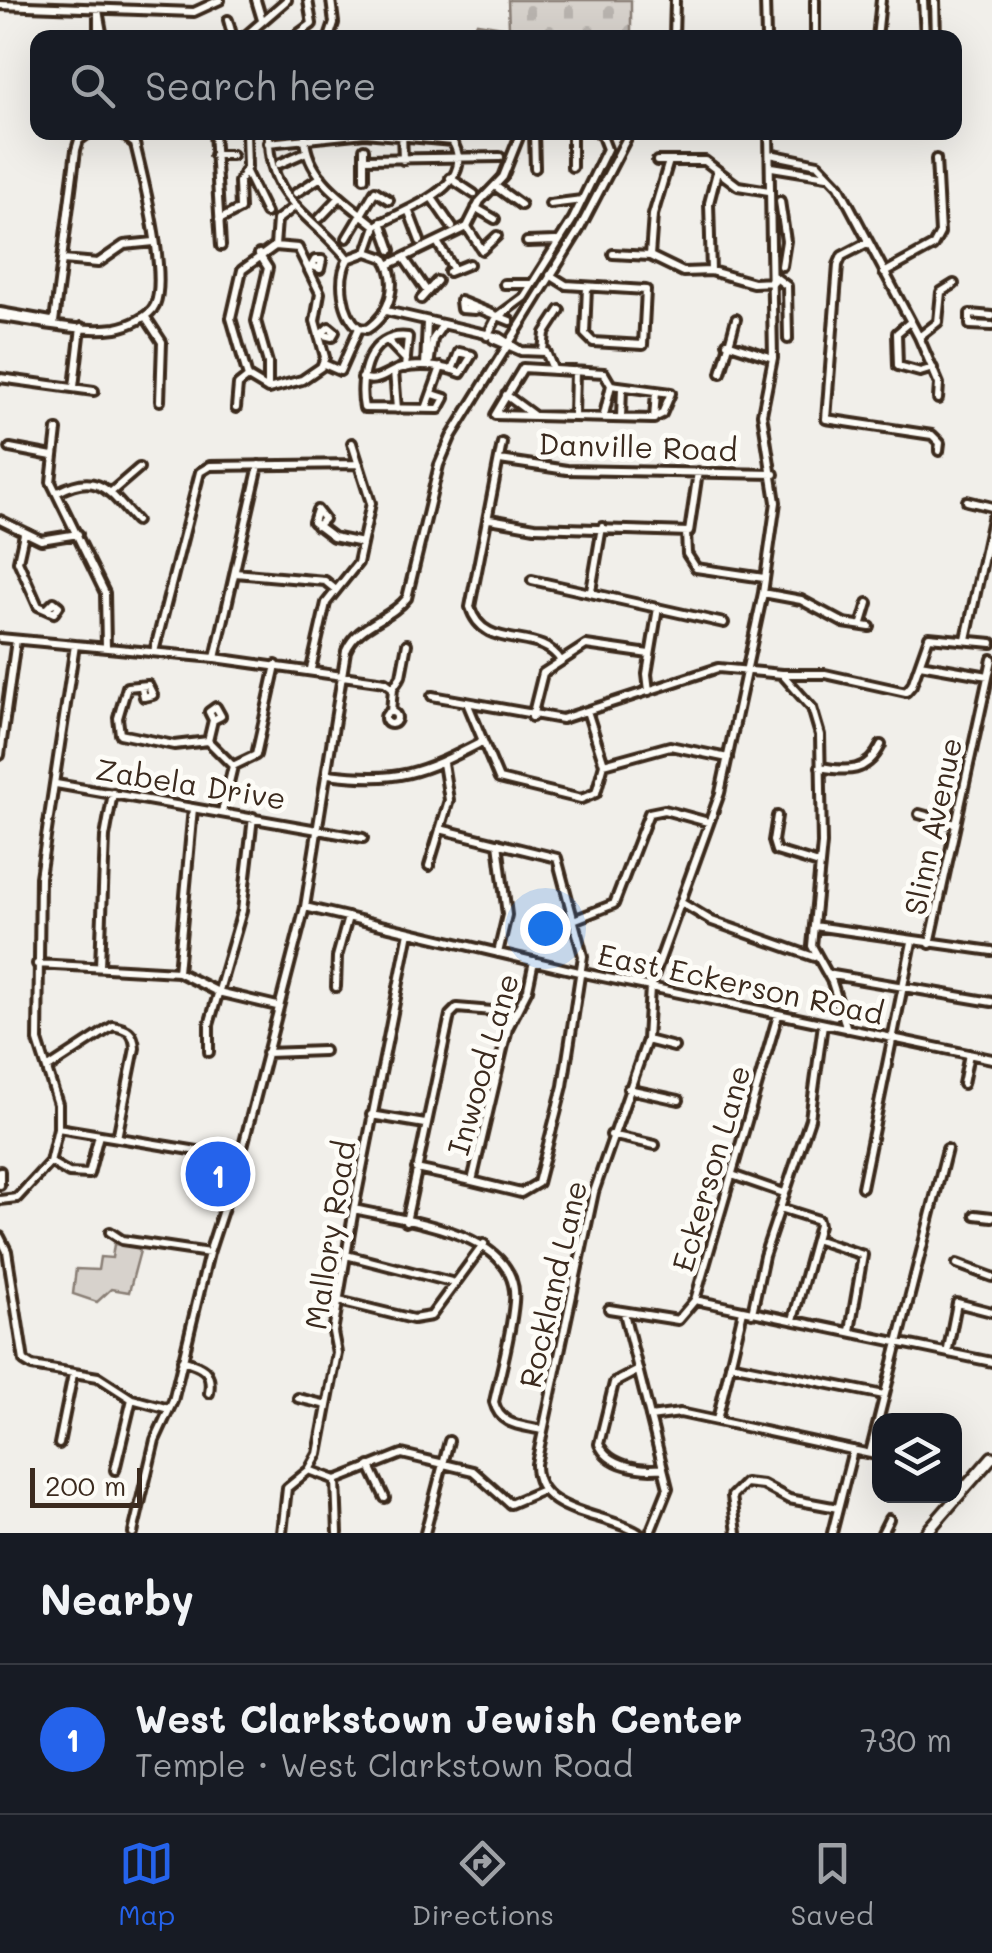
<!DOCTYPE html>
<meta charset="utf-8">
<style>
body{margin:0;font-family:Mali,sans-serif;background:#20242c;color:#f1f3f6}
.controls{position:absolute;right:30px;bottom:30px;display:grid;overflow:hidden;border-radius:20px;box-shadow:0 10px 40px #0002}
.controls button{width:90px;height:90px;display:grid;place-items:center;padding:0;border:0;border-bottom:2px solid #363941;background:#171b24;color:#f1f3f6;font:50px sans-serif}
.scale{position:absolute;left:30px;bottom:25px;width:112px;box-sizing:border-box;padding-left:10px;border:5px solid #3b2a1e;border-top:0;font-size:28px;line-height:35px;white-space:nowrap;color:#3b2a1e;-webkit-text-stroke:8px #fdfcf7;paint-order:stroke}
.you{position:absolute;left:545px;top:928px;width:35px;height:35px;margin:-25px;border:8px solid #fff;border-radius:50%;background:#1a73e8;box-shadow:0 0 0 15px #1a73e833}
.badge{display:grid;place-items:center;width:65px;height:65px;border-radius:50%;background:#2563eb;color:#fff;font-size:32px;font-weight:700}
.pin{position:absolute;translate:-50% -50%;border:5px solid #fff;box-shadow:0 2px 10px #0006}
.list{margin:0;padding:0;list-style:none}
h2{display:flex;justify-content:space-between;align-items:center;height:130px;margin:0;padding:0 40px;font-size:42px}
h2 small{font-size:32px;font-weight:400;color:#9ea1a6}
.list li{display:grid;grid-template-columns:65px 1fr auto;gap:30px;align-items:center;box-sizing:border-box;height:150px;padding:0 40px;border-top:2px solid #363941}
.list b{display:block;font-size:38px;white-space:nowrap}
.list p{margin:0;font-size:32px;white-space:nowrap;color:#9ea1a6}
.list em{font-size:32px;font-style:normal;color:#9ea1a6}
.icon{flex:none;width:55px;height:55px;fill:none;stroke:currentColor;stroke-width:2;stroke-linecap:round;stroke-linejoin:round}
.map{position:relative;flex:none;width:992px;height:1533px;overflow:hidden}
.search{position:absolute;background:#171b24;box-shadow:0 10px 40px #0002;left:30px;right:30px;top:30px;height:110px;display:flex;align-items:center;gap:25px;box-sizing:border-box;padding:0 35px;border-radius:20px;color:#9ea1a6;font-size:38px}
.sheet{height:280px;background:#171b24}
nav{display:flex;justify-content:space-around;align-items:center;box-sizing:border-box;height:140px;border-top:2px solid #363941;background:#171b24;font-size:28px;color:#9ea1a6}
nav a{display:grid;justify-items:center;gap:5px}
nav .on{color:#2563eb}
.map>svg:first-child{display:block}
.green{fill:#d7d2cc;stroke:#897e75;stroke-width:2.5}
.cemetery{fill:url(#cemetery-stones);stroke:#897e75;stroke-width:2.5}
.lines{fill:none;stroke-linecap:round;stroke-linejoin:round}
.minor-casing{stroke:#3b2a1e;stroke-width:14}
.major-casing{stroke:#3b2a1e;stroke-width:16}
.minor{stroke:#fdfcf7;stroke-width:6}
.major{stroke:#fdfcf7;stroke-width:9}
.labels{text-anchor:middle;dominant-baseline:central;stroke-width:10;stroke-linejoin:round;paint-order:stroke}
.street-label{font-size:30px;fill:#3b2a1e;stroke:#fdfcf7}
</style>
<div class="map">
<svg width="992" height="1533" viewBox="0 0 992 1533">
<defs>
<pattern id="cemetery-stones" width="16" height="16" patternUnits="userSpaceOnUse" patternTransform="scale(2.5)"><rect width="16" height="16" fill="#d7d2cc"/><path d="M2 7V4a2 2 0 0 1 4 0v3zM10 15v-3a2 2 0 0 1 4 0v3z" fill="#b9b4af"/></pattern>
</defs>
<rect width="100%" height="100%" fill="#f1efea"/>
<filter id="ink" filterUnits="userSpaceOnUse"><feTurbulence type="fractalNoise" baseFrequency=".01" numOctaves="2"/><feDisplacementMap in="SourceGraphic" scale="20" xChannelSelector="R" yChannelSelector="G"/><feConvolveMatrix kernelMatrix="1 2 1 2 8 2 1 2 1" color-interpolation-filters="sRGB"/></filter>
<g filter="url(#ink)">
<!-- green -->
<path class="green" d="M114,1244L138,1247L140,1251L129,1292L111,1289L97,1302L73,1294L76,1269L98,1270L100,1257L112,1258Z"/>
<!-- cemetery -->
<path class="cemetery" d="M508,0H631V37H430L472,33L477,23L509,28Z"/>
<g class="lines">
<defs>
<path id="minor" d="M256,0L262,20
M765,0L766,38
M815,0V38
M923,0L925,38
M935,0L936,38
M0,5L194,12L220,0
M98,10V38
M98,10L103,38
M228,20L233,38
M243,38L287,0
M293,38L312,24L308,0
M329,38L334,23L331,0
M674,38L675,0
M877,38L881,0
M214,132L221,246
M269,132C266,200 313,215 348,259
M402,132L403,160
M534,132L535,168
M572,132V167
M305,137C306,178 348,203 376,226
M268,143L365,133L452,141C481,187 402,210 376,226L367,252
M770,154L818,164L839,186L919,337L939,384L938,399
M214,155H232
M364,159L500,157
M657,161H705L738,186L769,191
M279,164L306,152
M772,167L827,176
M246,172L266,213
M364,178V149
M450,178L474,194
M495,186L521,205
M296,193L321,177
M432,198L452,227
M780,201L786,241L782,266
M550,204L582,200
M476,208L495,219
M409,212L420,241
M320,218L340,197
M219,220L240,209L239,182L247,167L246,132
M381,222L391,250
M467,227L482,250L497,236
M347,238L375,191L389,200
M437,242L454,270
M527,242L556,241
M867,243L842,256L838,265L826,419L932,435L940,443L939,451
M275,246L298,248L320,293L315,321L325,357L321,367L302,380L268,389L248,377L231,318L242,270Z
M275,246L277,220L294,207
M367,252L384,258C400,282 390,314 367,329L359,328C342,314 337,279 348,259Z
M259,254L268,268L256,321L268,363V389
M613,254L650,256L683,272L711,271L753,283L774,282
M650,256L653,215L669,161
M404,258L426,290
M63,260L98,263L124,245L154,242
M388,265L467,227L480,201L503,177L521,132
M310,269L315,260H322L320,269L313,266
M711,271L709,203L717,172
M449,272L469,264
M884,273L933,246L940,233L936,159
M550,275L566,285L646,290L643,345L593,342L585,334L587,287
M775,277L787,286L788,339
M504,284H532
M421,299L437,281
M475,310L461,309L460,301L510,321
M386,311L499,337L521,351
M0,312L51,321
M145,316L162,342L160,401
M992,316L970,314V325L992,326
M0,317C36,321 80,333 116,328C128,326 150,317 155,305C168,275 143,177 135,144L120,132
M54,322L76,150L79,140L90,132
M909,323L897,333L898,366L920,372L933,368
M319,336L329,327L335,332L332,337L324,335
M487,336L497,317L524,297L573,219L607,149L602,136L596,132
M919,337L938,322L941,292L954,284
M493,339L521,351L546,352L553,369
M387,340L406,360
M727,343L773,358
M543,351L545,333L560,310
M324,364L340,371L359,328
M425,366L427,322
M429,366L433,339L442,326
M405,368L408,337C368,332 358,378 364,408L439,409L445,398L433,394
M523,368L604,373L611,385L671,393L662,414L652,419L495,415Z
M394,371L397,409
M721,373L736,319
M0,378L94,391
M362,378C379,384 386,372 402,368C421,364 443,366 461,373L472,355L459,352L452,370
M74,387L81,327
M506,395L533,415
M236,408L238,385L248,377
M426,409L441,367
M604,415L611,385
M574,416L575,371
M621,418L622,387
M654,419L656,392
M57,430L51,482L105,593L106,647
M502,443L470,607C484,654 540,626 561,661
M10,448L52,456
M500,460L567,470L774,474
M58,492C99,470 109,492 136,521
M110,493L139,468
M967,501L992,507
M490,519L535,527L689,532L698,472
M0,520L41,540L78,534
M317,526L324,519L317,510L313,522L333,537L362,543
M686,532L687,554L696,568L764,578
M24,534L18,561L38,606L54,613L59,606L54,602L48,608
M235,573L325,581L336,590
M532,580L724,623
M591,591L602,527
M763,593L801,600L844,623L870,627
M862,623L868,603
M0,638L215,658L385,682L393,688L391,712
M966,639L992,519
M154,652L200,472L210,466L359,464
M215,658L259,465
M920,664L988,676
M311,669L326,603L358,563L371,503L352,443
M783,674H825L906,692L912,685L929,637L992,643
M142,688L144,697L153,695L148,685L127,687L118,718L120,734L174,745L208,741L233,766
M393,688L401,676L407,644
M649,691L647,674L658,608
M432,696L562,719L718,668L782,674L812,708L820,735L822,844L812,946L832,982L847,1029
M468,705L499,779L581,799L596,793L604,764L587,711
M385 718a6 6 0 1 1 12 0a6 6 0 1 1-12 0Z
M532,717L543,673L586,645L649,654
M208,741L213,720L209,712L216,707L221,716L213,720
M0,755L16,640
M604,764L670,746L728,758
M233,766L256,755L276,665
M820,767C848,772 867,773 881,745
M328,774C398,783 420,774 482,742
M56,784L363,838
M222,812L233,766
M919,814L955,824
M777,816L773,841L776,851L819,864
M440,829L557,858L583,956L563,1086L538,1183L521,1193L472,1181
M498,843L507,915L498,953
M429,866L449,800L443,763
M682,903L712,921L814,957
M305,907L579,972L992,1059
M576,919L614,904L649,813L664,810L708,822
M814,926L992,951
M930,944L992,659
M37,964L178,972L218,992L277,1006
M100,966L105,837L113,793
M178,972L193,808
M827,974L992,1002
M336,987L337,957L348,917
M647,1040L674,1047
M209,1052V1025L242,911L253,817
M266,1053L324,1051
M47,1069L113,1026C128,1029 134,1032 135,1048L117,1138
M963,1084L969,1054
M628,1089L679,1100
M371,1115L425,1124
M58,1128L240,1158
M611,1135L655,1145
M50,1162L69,1173L89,1174L99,1135
M416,1169L472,1181L508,1028L528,989L534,961
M0,1171V1185
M732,1175L784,1193
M862,1187L912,942
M0,1200L17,1198L50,1162L58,1128V1104L38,1041L40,877L75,645
M780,1208L818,1220L819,1225L793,1320
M354,1209C404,1221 521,1231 514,1302C511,1336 501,1370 494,1402C500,1426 521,1425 542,1430
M975,1215L992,1217
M406,1222L450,1015L457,1008L516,1013
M110,1232L122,1240L209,1253
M0,1237L7,1251L24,1361L32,1366L98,1377L132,1399L169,1409
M815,1239L863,1255L850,1331
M346,1255L455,1283
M957,1264L992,1277
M695,1300L992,1362
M339,1301L413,1319L431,1316L484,1244
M609,1309L678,1320L695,1300L778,1015
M624,1313L668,1488L650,1533
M752,1313L764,1256L810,1119L823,1024
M948,1349L957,1303L992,1312
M182,1360C202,1366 213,1370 209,1393
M730,1364L884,1395
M637,1371L614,1383L599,1444C608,1466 641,1471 663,1468
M298,1398L327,1405
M650,1417L680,1413L880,1456
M717,1420L743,1311
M59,1444L73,1374
M870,1453L947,1149
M370,1466L385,1498
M115,1470L132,1399
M309,1470L336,1480L402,1454L473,1471L510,1504L543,1490
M336,1480L338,1533
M954,1481L967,1485
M133,1533L155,1440L173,1401L209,1253L240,1158L305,907L346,651C357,624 390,620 407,598L439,465L451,437L579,230L630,132
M282,1533L287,1488L309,1470L318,1454L337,1353L333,1332L354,1209L409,932
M425,1533L449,1441
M638,1533C605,1512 535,1515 536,1464L594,1192L647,1040L650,987L720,793L763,593L776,502L762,414L773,358L769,132
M737,1533L732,1496L745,1483L763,1485L789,1499L838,1508
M832,1533L853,1450
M882,1533L889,1519"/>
<path id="major" d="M926,1533L992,1457"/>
</defs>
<!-- minor casing -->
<use href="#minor" class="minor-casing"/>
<!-- major casing -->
<use href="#major" class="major-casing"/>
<!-- minor -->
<use href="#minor" class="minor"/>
<!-- major -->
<use href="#major" class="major"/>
</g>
</g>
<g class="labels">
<!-- street labels -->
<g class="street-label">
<text transform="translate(638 446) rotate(2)">Danville Road</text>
<text transform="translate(191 783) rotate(9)">Zabela Drive</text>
<text transform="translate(932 826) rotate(-78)">Slinn Avenue</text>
<text transform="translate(741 983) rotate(12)">East Eckerson Road</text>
<text transform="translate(482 1064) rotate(-74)">Inwood Lane</text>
<text transform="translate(710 1168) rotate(-74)">Eckerson Lane</text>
<text transform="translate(329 1235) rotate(-81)">Mallory Road</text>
<text transform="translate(552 1284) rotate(-77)">Rockland Lane</text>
</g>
</g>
</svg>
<div class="controls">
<button><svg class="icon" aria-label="layers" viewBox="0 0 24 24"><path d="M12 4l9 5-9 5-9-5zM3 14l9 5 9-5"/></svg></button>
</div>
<div class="scale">200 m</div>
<div class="you"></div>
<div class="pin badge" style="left:218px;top:1174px">1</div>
<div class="search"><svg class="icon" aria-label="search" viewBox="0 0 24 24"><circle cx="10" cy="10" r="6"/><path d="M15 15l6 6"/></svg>Search here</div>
</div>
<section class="sheet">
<h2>Nearby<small></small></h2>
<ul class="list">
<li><span class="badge">1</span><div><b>West Clarkstown Jewish Center</b><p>Temple · West Clarkstown Road</p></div><em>730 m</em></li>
</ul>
</section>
<nav>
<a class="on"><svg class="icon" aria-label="map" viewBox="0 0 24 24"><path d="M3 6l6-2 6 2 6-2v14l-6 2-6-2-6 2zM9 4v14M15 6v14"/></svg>Map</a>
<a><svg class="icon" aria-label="directions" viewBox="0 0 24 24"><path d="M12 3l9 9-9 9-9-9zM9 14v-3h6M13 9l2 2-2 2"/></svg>Directions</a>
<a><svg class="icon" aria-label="saved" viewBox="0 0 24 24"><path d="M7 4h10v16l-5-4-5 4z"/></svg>Saved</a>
</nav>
